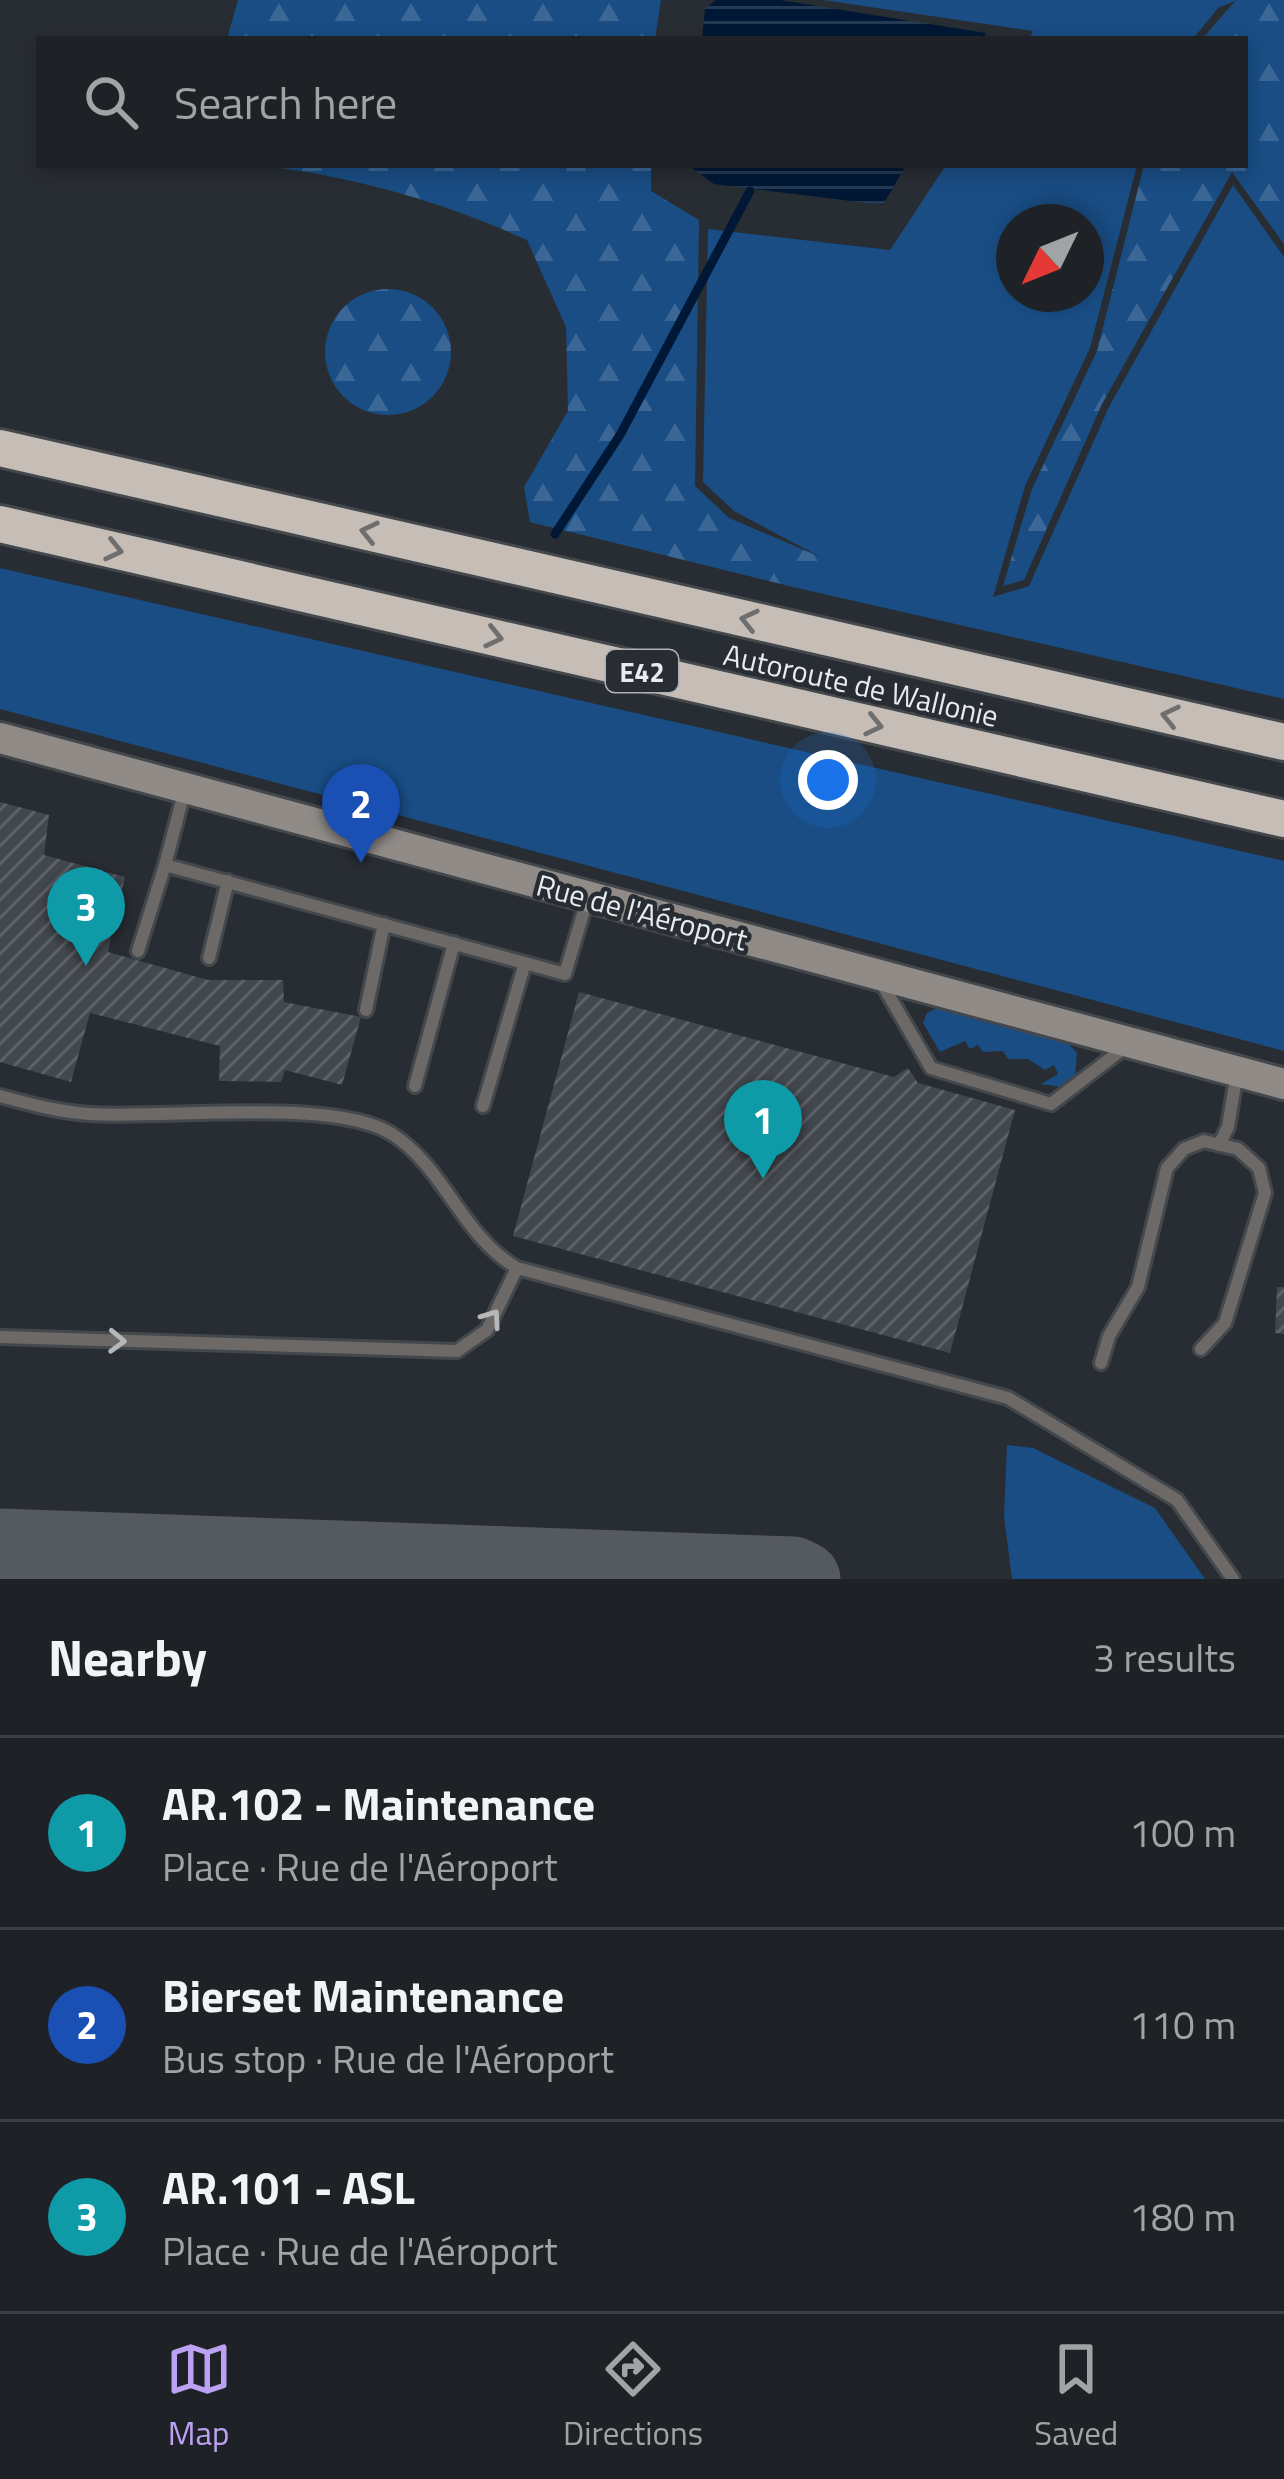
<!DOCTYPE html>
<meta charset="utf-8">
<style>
body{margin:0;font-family:"Titillium Web",sans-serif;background:#2b2f32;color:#f1f3f6}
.compass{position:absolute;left:996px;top:204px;width:108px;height:108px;border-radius:50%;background:#1e2226;box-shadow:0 6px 18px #0003;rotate:227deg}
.you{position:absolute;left:828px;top:780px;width:42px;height:42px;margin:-30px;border:9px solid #fff;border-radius:50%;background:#1a73e8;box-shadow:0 0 0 18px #1a73e833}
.badge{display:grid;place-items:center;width:78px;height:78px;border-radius:50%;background:#bca0f2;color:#fff;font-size:39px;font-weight:700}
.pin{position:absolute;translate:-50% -99px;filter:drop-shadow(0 3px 6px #0008)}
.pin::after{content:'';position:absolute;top:63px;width:42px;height:36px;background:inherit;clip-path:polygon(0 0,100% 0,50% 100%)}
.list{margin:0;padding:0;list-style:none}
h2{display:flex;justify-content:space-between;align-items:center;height:156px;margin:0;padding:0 48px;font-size:51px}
h2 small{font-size:39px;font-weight:400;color:#a1a4a7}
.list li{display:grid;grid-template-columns:78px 1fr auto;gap:36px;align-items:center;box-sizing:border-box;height:192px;padding:0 48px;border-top:3px solid #3c3f43}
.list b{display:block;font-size:45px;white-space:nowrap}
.list p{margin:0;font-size:39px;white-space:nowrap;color:#a1a4a7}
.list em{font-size:39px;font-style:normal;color:#a1a4a7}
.icon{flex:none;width:66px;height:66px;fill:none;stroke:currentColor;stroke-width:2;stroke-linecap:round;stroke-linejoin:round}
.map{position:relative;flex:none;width:1284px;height:1579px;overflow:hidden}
.search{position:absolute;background:#1e2226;box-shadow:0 6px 18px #0003;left:36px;right:36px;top:36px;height:132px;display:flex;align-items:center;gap:30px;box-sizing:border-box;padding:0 42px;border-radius:0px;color:#a1a4a7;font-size:45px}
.sheet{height:732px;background:#1e2226}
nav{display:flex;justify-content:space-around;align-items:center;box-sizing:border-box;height:168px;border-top:3px solid #3c3f43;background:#1e2226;font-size:33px;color:#a1a4a7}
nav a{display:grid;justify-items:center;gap:6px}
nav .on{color:#bca0f2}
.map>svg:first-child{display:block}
.green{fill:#194d84;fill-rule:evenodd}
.forest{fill:url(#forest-firs)}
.water{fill:url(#water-rules)}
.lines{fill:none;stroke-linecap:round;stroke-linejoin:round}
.stream{stroke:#001835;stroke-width:9}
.taxiway{stroke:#555a5f;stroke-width:75}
.building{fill:url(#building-hatch)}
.lane-casing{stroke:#43484d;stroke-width:18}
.secondary-casing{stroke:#43484d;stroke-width:36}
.highway-casing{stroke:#43484d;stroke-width:42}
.lane{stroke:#6c6966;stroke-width:12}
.secondary{stroke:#908b87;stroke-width:30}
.highway{stroke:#c5bdb6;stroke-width:36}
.oneway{stroke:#6f6e6e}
.oneway2{stroke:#b6b7b8}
.labels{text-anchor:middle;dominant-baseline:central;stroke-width:9;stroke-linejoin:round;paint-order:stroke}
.shield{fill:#282d33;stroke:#aeb2b7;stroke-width:3}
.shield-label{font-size:27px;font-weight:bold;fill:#e8ebef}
.street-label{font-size:30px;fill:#e8ebef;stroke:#282d33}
</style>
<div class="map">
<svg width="1284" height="1579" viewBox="0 0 1284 1579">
<defs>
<pattern id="forest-firs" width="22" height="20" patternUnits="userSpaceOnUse" patternTransform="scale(3)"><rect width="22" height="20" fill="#194d84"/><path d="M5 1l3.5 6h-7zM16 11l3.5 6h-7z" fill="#3a6796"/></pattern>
<pattern id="water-rules" width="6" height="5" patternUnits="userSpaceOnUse" patternTransform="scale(3)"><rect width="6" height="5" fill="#001835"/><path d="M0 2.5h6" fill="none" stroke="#253a53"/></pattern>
<pattern id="building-hatch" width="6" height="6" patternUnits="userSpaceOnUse" patternTransform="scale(3)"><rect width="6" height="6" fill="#43484f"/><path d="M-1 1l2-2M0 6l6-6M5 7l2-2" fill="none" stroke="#5e6369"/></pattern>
</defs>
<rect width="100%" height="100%" fill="#282d33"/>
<!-- green -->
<path class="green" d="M823,0H1237L1218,8L1193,39H1029L1033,31Z
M946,165H1137L1090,348L1025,486L993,597L1029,586L1109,407L1233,185L1284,257V699L793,587L824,559L734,511L703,482L708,229L890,250ZM1014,222H1086V294H1014Z
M0,568L1284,861V1051L0,709Z
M939,1007L1065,1040L1077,1053L1075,1077L1062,1087L1041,1084L1058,1074L1054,1065L1045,1070L1028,1059H1008L1003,1051L983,1052L978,1045L970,1049L965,1041L940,1052L923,1023L927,1013Z
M1007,1445L1033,1448L1155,1508L1205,1579H1012L1004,1516Z"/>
<!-- forest -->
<path class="forest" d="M238,0H661L655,39H227Z
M1236,0H1284V244L1232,172L1102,404L1024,580L1003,586L1032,489L1097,351L1144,165H1245V39H1202Z
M258,165H651V191L699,220L695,486L729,518L825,559L793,587L530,522L524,487L568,411L566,327L527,240C441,201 352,176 258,165Z
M325 352a63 63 0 1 1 126 0a63 63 0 1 1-126 0Z"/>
<!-- water -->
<path class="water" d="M716,0H780L986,33L983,39H702L705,8Z
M688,165H906L883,205L714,184Z"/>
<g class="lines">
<!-- stream -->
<path class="stream" d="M555,534L620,435L750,191"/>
<!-- taxiway -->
<path class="taxiway" d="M0,1546L793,1574L803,1579"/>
</g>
<!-- building -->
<path class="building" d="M0,802L49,815L44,855L125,877L108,952L208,980H283L284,1002L361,1017L342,1085L285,1070L281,1082L219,1081L220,1046L90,1013L71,1082L0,1062Z
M579,992L894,1077L908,1068L918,1083L1015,1110L950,1353L513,1236Z
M1277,1287H1284V1334L1275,1333Z"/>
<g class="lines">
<defs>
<path id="lane" d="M185,789L165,865L565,974L588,897
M138,951L165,865
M209,958L228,881
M881,982L931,1068L1051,1104L1128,1045
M366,1010L384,924
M415,1086L454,943
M0,1096C30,1104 59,1112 90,1114C165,1119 334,1097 392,1134C445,1168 461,1235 517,1268L1008,1398L1177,1500L1233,1579
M483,1106L525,963
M1219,1145L1228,1127L1237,1072
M0,1337L457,1351L487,1330L517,1268
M1101,1363L1109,1336L1138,1287L1167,1168L1184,1149L1204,1141L1238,1149L1259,1168L1265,1193L1225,1323L1201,1349"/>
<path id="secondary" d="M0,738L1284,1084"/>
<path id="highway" d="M0,448L1284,742
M0,524L1284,819"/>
</defs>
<!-- lane casing -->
<use href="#lane" class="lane-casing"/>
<!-- secondary casing -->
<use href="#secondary" class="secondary-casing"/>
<!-- highway casing -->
<use href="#highway" class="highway-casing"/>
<!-- lane -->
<use href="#lane" class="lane"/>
<!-- secondary -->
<use href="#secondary" class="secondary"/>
<!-- highway -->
<use href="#highway" class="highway"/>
</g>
<!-- one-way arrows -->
<defs><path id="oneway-chevron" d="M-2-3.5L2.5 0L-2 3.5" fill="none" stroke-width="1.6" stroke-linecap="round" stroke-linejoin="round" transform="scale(3)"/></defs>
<g class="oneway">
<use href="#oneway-chevron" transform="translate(369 532) rotate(-167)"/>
<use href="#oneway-chevron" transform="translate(114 550) rotate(13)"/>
<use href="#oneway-chevron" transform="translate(749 620) rotate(-167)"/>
<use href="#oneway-chevron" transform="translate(494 637) rotate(13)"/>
<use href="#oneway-chevron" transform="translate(1170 716) rotate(-167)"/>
<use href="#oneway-chevron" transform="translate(874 725) rotate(13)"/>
</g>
<g class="oneway2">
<use href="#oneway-chevron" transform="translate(492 1318) rotate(-55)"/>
<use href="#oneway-chevron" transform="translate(117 1341) rotate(2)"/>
</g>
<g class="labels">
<!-- shield labels -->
<rect class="shield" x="606" y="650" width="72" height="42" rx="9"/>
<g class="shield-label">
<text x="642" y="671">E42</text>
</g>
<!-- street labels -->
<g class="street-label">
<text transform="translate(861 685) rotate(13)">Autoroute de Wallonie</text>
<text transform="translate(642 912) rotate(15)">Rue de l'Aéroport</text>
</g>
</g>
</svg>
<svg class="compass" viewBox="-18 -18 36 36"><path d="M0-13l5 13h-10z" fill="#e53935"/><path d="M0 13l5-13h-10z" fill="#a1a4a7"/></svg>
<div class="you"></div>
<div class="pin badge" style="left:763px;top:1179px;background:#0f9aa8">1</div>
<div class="pin badge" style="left:361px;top:863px;background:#1a4fb4">2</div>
<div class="pin badge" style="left:86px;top:966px;background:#0f9aa8">3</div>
<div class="search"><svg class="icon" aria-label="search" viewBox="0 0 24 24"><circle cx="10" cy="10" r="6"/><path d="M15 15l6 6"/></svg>Search here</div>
</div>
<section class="sheet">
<h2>Nearby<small>3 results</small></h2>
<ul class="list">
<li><span class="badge" style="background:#0f9aa8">1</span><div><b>AR.102 - Maintenance</b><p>Place · Rue de l'Aéroport</p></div><em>100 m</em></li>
<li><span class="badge" style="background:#1a4fb4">2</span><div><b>Bierset Maintenance</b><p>Bus stop · Rue de l'Aéroport</p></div><em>110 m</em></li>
<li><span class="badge" style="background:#0f9aa8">3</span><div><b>AR.101 - ASL</b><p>Place · Rue de l'Aéroport</p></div><em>180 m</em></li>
</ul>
</section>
<nav>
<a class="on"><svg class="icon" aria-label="map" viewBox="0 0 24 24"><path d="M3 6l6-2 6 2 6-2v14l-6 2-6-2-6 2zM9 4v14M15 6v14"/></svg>Map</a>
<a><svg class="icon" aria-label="directions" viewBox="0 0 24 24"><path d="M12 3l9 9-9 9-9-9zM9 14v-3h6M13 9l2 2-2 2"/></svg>Directions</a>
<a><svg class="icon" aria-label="saved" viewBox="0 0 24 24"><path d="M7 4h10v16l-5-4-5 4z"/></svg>Saved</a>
</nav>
